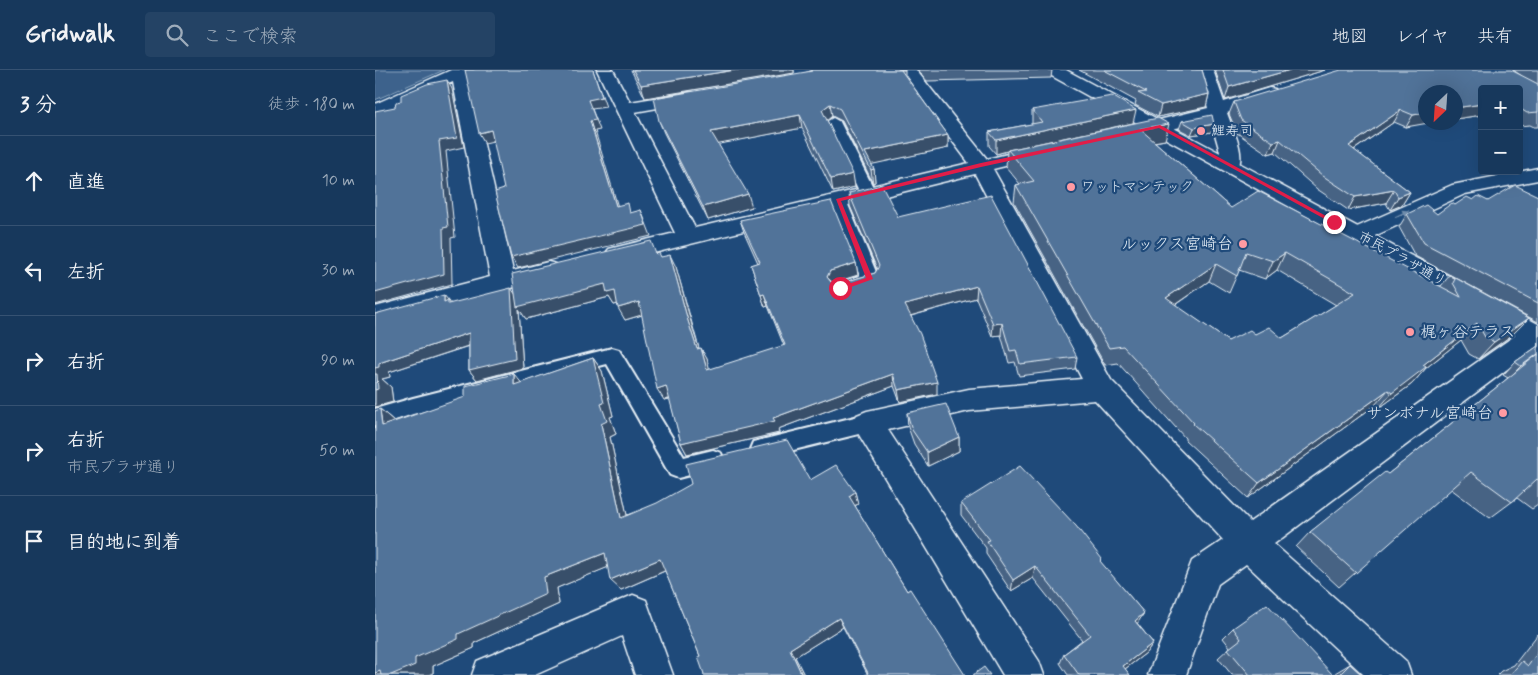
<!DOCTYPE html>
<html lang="ja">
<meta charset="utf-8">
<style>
body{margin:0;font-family:Mynerve,"Klee One",sans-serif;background:#244365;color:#f1f3f6}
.controls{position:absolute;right:15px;top:15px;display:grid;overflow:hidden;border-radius:5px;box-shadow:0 5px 20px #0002}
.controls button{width:45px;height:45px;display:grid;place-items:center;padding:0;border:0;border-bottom:1px solid #365272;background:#17385c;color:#f1f3f6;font:25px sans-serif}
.compass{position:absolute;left:1043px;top:15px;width:45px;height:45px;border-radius:50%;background:#17385c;box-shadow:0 5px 20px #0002;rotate:205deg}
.stop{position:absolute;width:15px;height:15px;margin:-11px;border:4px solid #e11d48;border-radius:50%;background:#fff}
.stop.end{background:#e11d48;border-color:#fff;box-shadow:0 1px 5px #0008}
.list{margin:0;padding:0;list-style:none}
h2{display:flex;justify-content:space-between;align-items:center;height:65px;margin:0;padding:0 20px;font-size:21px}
h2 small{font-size:16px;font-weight:400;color:#9eacbb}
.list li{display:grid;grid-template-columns:32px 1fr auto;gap:15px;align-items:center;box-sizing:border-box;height:90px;padding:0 20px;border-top:1px solid #365272}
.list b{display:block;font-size:19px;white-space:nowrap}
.list p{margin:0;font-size:16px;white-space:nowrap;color:#9eacbb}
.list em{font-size:16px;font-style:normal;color:#9eacbb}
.icon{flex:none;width:28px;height:28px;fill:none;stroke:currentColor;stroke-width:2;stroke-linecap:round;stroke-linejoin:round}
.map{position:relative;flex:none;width:1163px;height:605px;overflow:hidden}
header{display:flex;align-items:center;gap:30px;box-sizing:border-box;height:70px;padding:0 25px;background:#17385c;border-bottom:1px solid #365272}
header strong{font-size:24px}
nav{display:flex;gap:28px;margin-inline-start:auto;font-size:18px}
.search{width:350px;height:45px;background:#244365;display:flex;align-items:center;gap:12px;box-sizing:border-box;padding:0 18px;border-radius:5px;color:#9eacbb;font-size:19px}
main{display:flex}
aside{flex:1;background:#17385c}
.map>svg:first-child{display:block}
.green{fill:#3c628c;stroke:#92aac2}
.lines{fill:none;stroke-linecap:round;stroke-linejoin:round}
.lane-casing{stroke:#e8f1f8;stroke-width:4}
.street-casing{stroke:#e8f1f8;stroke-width:3}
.secondary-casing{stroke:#e8f1f8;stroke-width:3}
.lane{fill:#1f4a7a;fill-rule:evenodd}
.street{fill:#1f4a7a;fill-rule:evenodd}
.secondary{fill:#1f4a7a;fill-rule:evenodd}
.wall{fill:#466384;stroke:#e8f1f8;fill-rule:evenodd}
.shaded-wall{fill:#39506b;stroke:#e8f1f8}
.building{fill:#517399;stroke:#e8f1f8;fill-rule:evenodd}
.oneway{fill:#6f8dac}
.route{fill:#e11d48}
.poi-dot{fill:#ff9aa2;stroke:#1f4a7a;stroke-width:2}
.labels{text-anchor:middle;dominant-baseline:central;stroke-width:4.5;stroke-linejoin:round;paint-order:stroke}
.far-poi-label{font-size:14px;fill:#e8f1f8;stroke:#1f4a7a;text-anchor:start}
.far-street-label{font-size:14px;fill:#e8f1f8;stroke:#1f4a7a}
.poi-label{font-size:16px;fill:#e8f1f8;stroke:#1f4a7a;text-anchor:end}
</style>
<header>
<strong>Gridwalk</strong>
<div class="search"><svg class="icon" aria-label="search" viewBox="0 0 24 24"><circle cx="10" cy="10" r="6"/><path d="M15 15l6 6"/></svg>ここで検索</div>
<nav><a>地図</a><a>レイヤ</a><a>共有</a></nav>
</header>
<main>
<aside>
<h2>3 分<small>徒歩 · 180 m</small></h2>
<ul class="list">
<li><svg class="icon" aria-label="ahead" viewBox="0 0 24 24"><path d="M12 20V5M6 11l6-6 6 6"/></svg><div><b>直進</b></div><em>10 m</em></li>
<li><svg class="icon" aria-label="left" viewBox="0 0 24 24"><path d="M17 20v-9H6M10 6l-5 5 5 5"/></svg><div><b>左折</b></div><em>30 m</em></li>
<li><svg class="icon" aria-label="right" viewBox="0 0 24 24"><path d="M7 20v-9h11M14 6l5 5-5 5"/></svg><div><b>右折</b></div><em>90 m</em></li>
<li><svg class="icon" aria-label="right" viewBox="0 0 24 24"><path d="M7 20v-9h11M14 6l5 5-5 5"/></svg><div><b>右折</b><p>市民プラザ通り</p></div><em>50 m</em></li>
<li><svg class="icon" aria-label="arrive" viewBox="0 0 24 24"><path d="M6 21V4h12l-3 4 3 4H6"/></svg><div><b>目的地に到着</b></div></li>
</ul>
</aside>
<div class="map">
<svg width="1163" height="605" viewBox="0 0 1163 605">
<rect width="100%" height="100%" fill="#1f4a7a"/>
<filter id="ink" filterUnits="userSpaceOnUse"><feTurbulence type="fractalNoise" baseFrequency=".02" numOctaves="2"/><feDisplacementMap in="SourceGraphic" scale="10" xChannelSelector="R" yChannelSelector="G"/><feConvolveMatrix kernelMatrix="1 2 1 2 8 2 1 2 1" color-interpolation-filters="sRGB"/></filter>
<g filter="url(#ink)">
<!-- green -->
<path class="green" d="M0,0H69L0,30Z"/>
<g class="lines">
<defs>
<path id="lane" d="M458,48L465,52L501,123L498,126H488L485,123L451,52Z
M463,125L468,127L471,130L504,209L501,213L474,221L468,219L465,215L468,211L485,206L455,130L458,127Z
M237,278L244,280L309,387L338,380L346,383L349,390L346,397L303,408L295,405L232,294L38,344L0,357V339L38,328Z
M492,344L500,347L503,353L500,359L492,362L386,388L378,386L375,379L378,372L386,370Z"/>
<path id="street" d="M76,0H98L93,5L138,201L173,192L181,194L185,200L181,206L0,255V237L115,207L78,12L0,46V34Z
M222,0H238L255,32L316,22L322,23L325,27L322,31L316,32L260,42L320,158L594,93L524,0H541L612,89L669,75L676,77L679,81L676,85L618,99L736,310L875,452L1152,257L1163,255V276L899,474L1031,591L1036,605H989L871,494L843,514L811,605H773L817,491L848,470L720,330L594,341L513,360L664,591L669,605H628L477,353L482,345L492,341L594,319L707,309L600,104L242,192L234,189L230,184L234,179L300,163Z
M822,0H838L849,32L894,18L900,19L903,23L900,27L852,43C857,58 872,85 862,99L855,101L848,99L845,95V82L836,50L758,68L751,66L749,62L751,58L833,38Z
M1163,98V110L1090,124L991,170L983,172L975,170L972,165L975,160L1077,115Z
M258,525L271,530L298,605H260L247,566L160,605H97L102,591Z"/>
<path id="secondary" d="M671,0H691L1163,254V276L1154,273L975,170L673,4Z"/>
</defs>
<!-- lane casing -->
<use href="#lane" class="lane-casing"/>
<!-- street casing -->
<use href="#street" class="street-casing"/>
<!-- secondary casing -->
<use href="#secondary" class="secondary-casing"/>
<!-- lane -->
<use href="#lane" class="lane"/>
<!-- street -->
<use href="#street" class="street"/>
<!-- secondary -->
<use href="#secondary" class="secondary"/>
</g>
<!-- wall -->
<path class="wall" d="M256,0H419V3L270,28Z
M438,0H530V5L573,65V78L496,94L499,99L500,112L498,113L467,51L457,46L452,50L480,117L458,122L427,58L343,74L377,137L333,150L289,63L284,51Z
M543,0H677L676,8L552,11Z
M704,0H827L834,24L831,37L783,47L760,35L761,31Z
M840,0H950L850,30Z
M1138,0H1163V57H1159L1155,55L1144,56V19L1107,45L1080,49V22L1050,52L1031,57L1019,52L979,80L1035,122L1027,135L1015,140L1011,133L973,140L942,119L900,82L893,84L862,63L854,44L859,32L1147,6Z
M657,40L758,53L790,70L780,72L856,138L1066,216L1075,205L1154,248L1137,265L1103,289L1094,284L1086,270L1051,298L1037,314L1003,339L999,336L873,428L810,370V368L743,293L730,295L639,132L641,115L645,114L631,97L632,81L621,84L614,76V62L657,54ZM864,200L890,209L902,200L961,235L907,268L880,264L853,271L800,235L834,211L854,223Z
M807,51L837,62L816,65L804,59Z
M474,123L523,147L702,287L700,299L644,306L640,292L634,293L626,265L617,266L601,228L536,246L562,324L525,332L519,316L403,359L404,363L312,384L306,373L295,329L289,330L267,245L250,250L243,234L239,235L234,227L151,249L144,239L148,298L102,310L94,300V276L14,302L15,307L7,309L16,317L18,332L0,337V244L141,225L282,184L286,187L301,197L324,278L332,289L334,300L409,276L393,236L390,237L376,195L383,193L369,162L365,150L481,193L483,205L459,212L463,214L500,203L502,199L475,136Z
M1163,126V252L1040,186L1024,157L1032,144H1062L1080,135L1098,130L1113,131Z
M1163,276V435L1157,439L1142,428L1115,448L1076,419L964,517L921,477L935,462L1013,404L1133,308L1128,305L1140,292Z
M218,288L227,301L238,346L235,347L241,364L235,367L252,445L435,410L480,422L483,434L480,436L532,521L535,519L492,603L468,557L420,587L429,605H328L329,604L325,586L290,501L246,520L233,497L182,518L184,534L99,573V578L58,596V603L53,605H0L5,339L19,351L146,313Z
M532,343L584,367V381L553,396L539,374L533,357Z
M586,433L726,493L769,543L762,553L778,573L771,583L750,599L755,605H693L685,593L689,584L707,570L658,508L636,521L611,484V478L586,445Z
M858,558L958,605H857L843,588L855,577L848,568Z
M1163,564V605H1122L1126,601L1139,595Z
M975,594L987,605H958L960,603Z"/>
<!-- shaded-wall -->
<path class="shaded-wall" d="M218,0L231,37L217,39L225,60L220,61L246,147L241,136L215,51L213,30Z
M360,0H419V3L270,28L266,15Z
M915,0H950L850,30L854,17Z
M72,10L77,19L89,77L71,81L80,167L76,168L77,214L0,235V223L64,71Z
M834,24L831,37L783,47L786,35Z
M455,34L457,46L449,53L447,40Z
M1107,34V45L1080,49V38Z
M761,40L758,53L633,80L632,81L621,84V70Z
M1026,40L1019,52L967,88L974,76Z
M1050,43V52H1059L1031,57L1038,45Z
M425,45L427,58L340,75L336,62Z
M794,54L790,70L761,75L765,59Z
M839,54L837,62L816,65L819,58Z
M116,60L122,70L110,73L104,63Z
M573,65V78L494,95L490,82Z
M905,70L900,82L893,84L898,72Z
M499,99L500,112L498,113L496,100Z
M478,104L480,117L458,122L456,109Z
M1019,120L1011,133L973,140L980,127Z
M1035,122L1027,135L1015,140L1023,127Z
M373,124L377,137L333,150L328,137Z
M266,140L276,166L143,198L136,187Z
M910,183L902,200L890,209L898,191Z
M295,185L301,197L319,263L328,291L322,279L313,251Z
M481,193L483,205L458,213L452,207L455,201Z
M841,194L834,211L785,245L791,228Z
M230,214L240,221L247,233L239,235L234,227L151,249L144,239L148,298L102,310L94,300L136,218L143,228Z
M602,216L601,228L531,247L530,235Z
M389,224L393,236L390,237L386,225Z
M69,225L77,235V239L69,232Z
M264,232L270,244L250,250L243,238Z
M1154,248L1137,265L1103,289L1119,272Z
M627,253L626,265L617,266L618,254Z
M1102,253L1086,270L1051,298L1037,314L1003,339L1017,323L1048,295Z
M94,263L102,273L14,302L15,307L7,309L16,317L18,332L0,337V298L4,293Z
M326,278L332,289L337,312L332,300Z
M1163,284V286L1134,308L1146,296Z
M218,288L227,301L238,346L235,347L241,364L235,367L255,459L246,448L226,354V334Z
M139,304L150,317L139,315Z
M518,304L519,316L403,359L404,363L312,384L306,373L398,348Z
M562,312V324L525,332L523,320Z
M291,316L298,328L289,330L282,319Z
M1013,320L999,336L873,428L884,413Z
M5,339L20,352L7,356Z
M584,367V381L553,396L552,382Z
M480,422L483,434L477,437L474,426Z
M230,483L241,494L182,518L184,534L99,573V578L58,596V603L53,605H16L40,588L83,564L169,507Z
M285,489L294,499L246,520L235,510Z
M660,496L658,508L636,521L638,510Z
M769,543L762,554L760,551Z
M464,548L468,557L420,587L429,605H427L415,579Z
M778,573L771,583L742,605L748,596Z
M5,601L15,605H0V603Z"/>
<!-- building -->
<path class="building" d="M90,0H218L227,27L213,30L221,50L215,51L241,136L253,133L255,143L266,140L271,155L136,187L120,122L129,119L116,60L104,63Z
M258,0H360L266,15Z
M438,0H526L573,65L490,82L499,99L496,100L465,39L455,34L447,40L478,104L456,109L425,45L336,62L373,124L328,137L284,51L279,28L437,1Z
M729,0H827L834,24L786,35L763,23L771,22Z
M848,0H915L854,17Z
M966,0H1136L1163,14V42L1152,43L1144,38V19H1107V34L1080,38V22H1050V43L1038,45L1026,40L974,76L1035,122L1023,127L1019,120L980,127L948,106L905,70L898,72L866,50L859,32Z
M72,10L82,68L64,71L73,157L68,158L69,204L0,223V41L20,37L21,32L26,31V25L52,14Z
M737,26L761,40L621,70L614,62L667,52L657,40Z
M837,45L839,54L819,58L807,51Z
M783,48L794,54L765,59L856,138L883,121L1086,227L1078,213L1080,209L1075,205L1154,248L1119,272L1110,267L1102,253L1048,295L1051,297L1017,323L1013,320L884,413L818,354L819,353L748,276L734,278L641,115L659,111L633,80ZM871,182L898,191L910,183L980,223L907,268L894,257L880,264L875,260L853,271L791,228L841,194L862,206Z
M507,115L523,147L616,125L702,287L645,294L641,280L635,281L627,253L618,254L602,216L530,235L545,264L562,312L523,320L518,304L398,348L400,351L306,373L291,316L282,319L264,232L243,238L240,221L232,223L230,214L142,237L137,204L276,171L281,184L284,183L286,187L295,185L313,251L322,279L326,278L332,300L410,275L389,224L386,225L376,195L385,192L365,150L456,131L481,193L455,201L452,207L456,212L463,214L500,203L504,196L474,123Z
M1140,115L1163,126V233L1049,173L1032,144L1051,135L1062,144L1077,133L1080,135L1092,127L1098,130L1103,126L1113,131Z
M136,218L140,289L94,300V263L4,293V297L0,298V244L69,225V232L73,230V234Z
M1163,276V284L1146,296L1140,292Z
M1163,284V410L1162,409L1137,432L1096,402L981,503L935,462L1010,402L1013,404Z
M218,288L229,333L226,334L232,351L226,354L246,448L282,433L316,414L311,394L412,370L435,410L461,395L480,422L474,426L532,521L535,519L590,605H490L493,603L464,548L415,579L427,605H328L329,604L323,587L325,586L285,489L235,510L230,483L169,507L171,524L83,564V569L40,588V595L16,605H6L5,601L0,603V341L5,339L7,356L90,327V316L139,304V315Z
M0,304H2L3,319L0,320Z
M571,334L584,367L552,382L537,360L532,343Z
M645,396L701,456L727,489L725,491L769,543L760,551L778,573L748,596L755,605H704L689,584L715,565L660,496L638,510L612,471L615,470L586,433Z
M892,534L958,605H875L853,579L866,569L858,558Z
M1163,582V605H1135L1147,591L1153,596Z
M975,594L987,605H964Z
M609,597L615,605H598Z"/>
<!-- one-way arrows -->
<defs><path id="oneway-solid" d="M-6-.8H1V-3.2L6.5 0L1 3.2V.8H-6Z" transform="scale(1.25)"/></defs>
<use class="oneway" href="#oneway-solid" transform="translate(1027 144) rotate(-25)"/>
</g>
<!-- route -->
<path class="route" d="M785,55L962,152L957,153L784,58L606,97L466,131L498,209L465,221L462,218L491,208L461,129L606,93Z"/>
<!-- markers -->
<g class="poi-dot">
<circle cx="826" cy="61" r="5"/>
<circle cx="696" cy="117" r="5"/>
<circle cx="868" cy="174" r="5"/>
<circle cx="1035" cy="262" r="5"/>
<circle cx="1128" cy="343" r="5"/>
</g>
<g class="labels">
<!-- far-poi labels -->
<g class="far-poi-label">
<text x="836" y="61">鯉寿司</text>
<text x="706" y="117">ワットマンテック</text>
</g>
<!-- far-street labels -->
<g class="far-street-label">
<text transform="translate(1027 189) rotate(29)">市民プラザ通り</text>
</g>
<!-- poi labels -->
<g class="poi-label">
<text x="858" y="174">ルックス宮崎台</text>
<text x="1045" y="262" text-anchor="start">梶ヶ谷テラス</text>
<text x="1118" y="343">サンボナル宮崎台</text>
</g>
</g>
</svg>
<div class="controls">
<button>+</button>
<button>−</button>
</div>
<svg class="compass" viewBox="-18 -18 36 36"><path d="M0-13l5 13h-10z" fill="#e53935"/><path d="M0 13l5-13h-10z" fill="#9eacbb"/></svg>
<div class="stop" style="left:465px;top:218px"></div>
<div class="stop end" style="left:959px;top:152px"></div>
</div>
</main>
